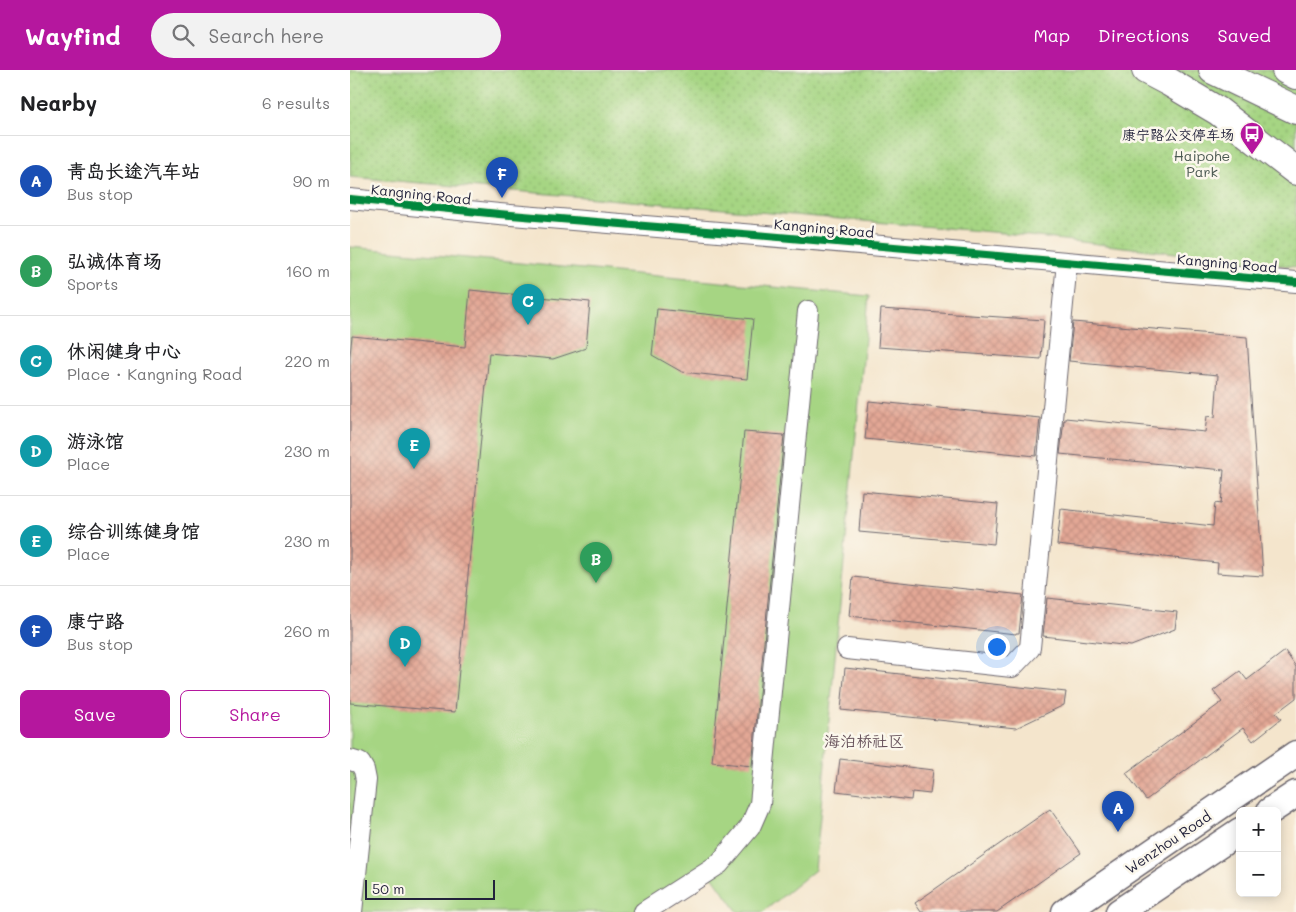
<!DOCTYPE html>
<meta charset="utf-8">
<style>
body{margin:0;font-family:Mali,"LXGW WenKai TC",sans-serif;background:#f2f2f2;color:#202124}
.controls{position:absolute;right:15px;bottom:15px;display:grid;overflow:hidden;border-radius:8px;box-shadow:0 2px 12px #0003}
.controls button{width:45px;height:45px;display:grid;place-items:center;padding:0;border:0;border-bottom:1px solid #e0e0e0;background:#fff;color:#202124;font:25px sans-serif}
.scale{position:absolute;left:15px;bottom:12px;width:130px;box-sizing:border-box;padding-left:5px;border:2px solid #22223b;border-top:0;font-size:14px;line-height:18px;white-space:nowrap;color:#22223b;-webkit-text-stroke:4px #fbf7ec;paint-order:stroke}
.you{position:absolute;left:646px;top:576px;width:18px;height:18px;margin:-12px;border:4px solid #fff;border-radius:50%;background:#1a73e8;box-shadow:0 0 0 8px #1a73e833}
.badge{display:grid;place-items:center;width:32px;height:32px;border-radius:50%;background:#b5179e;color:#fff;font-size:16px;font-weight:700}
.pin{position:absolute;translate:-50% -41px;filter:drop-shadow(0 1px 2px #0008)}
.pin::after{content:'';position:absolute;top:26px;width:18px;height:15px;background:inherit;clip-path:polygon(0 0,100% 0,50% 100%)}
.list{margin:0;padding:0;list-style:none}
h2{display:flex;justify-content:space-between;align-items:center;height:65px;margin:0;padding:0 20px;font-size:21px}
h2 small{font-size:16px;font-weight:400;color:#757577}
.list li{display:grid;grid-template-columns:32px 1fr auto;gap:15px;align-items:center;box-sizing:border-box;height:90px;padding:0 20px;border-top:1px solid #e0e0e0}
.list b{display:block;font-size:19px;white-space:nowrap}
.list p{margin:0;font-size:16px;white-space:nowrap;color:#757577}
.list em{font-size:16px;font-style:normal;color:#757577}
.actions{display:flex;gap:10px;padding:15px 20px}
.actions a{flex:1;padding:11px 0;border:1px solid #b5179e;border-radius:8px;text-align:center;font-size:18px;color:#b5179e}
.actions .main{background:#b5179e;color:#fff}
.icon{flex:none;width:28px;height:28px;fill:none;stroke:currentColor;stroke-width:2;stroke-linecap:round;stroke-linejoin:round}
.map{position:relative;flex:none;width:946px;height:842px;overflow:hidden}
header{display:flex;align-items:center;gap:30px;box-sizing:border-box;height:70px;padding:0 25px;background:#b5179e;color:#fff}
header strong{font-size:24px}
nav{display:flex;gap:28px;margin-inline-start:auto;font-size:18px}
.search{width:350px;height:45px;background:#f2f2f2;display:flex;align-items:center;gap:12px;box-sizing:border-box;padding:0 18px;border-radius:28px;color:#757577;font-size:19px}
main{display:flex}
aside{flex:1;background:#fff}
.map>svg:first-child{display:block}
.grass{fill:#a6d583;stroke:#647c5f}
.park{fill:url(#park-dots);stroke:#647c5f}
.building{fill:url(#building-cross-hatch)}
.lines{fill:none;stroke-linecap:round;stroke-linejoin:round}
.minor-casing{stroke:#6c666e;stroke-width:22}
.major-casing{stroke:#6c666e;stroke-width:29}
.highway-casing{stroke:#6c666e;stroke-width:30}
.minor{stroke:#fff;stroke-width:20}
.major{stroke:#fff;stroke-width:26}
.highway{stroke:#fff;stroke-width:28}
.cycleway-casing{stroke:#fbf7ec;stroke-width:11}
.cycleway{stroke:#00873e;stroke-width:8}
.labels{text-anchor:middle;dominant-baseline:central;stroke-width:5;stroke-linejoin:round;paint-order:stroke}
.poi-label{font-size:14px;fill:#22223b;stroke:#fbf7ec;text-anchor:end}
.park-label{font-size:14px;fill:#4a5851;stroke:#fbf7ec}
.street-label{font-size:14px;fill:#22223b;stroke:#fbf7ec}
.quarter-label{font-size:16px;fill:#66515a;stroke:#fbf7ec}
</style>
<header>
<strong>Wayfind</strong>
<div class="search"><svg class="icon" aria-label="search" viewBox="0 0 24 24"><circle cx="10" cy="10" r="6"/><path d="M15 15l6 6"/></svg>Search here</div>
<nav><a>Map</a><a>Directions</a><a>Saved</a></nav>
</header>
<main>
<aside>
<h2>Nearby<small>6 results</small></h2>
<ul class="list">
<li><span class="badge" style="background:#1a4fb4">A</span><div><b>青岛长途汽车站</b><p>Bus stop</p></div><em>90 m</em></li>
<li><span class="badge" style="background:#2e9e5b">B</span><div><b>弘诚体育场</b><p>Sports</p></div><em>160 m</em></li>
<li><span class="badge" style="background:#0f9aa8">C</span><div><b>休闲健身中心</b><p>Place · Kangning Road</p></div><em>220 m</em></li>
<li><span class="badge" style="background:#0f9aa8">D</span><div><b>游泳馆</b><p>Place</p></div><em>230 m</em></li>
<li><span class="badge" style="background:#0f9aa8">E</span><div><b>综合训练健身馆</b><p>Place</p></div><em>230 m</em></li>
<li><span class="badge" style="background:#1a4fb4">F</span><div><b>康宁路</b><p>Bus stop</p></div><em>260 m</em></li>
</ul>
<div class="actions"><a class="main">Save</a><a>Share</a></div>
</aside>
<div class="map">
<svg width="946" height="842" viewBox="0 0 946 842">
<defs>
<pattern id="park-dots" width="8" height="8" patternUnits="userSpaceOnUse" patternTransform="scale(1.25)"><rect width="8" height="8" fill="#a6d583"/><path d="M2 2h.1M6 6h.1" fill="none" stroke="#8fb772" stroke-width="1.8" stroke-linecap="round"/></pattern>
<pattern id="building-cross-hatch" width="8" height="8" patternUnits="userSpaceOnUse" patternTransform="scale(1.25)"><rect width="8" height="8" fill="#e3a795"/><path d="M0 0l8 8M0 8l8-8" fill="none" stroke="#c28f81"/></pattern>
</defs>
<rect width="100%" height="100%" fill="#fbf7ec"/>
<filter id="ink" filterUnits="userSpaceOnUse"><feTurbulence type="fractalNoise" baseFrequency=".02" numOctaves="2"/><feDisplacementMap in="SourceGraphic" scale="10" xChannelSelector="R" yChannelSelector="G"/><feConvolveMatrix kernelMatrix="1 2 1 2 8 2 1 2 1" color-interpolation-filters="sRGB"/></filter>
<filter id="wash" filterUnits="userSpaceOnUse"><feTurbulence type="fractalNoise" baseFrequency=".0096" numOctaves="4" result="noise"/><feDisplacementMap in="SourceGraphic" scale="20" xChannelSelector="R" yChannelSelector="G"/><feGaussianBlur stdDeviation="1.12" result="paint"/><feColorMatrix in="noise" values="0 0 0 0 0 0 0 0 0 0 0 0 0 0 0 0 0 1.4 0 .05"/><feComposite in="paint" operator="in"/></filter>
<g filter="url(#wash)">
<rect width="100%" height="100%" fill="#f4e5cc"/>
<!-- grass -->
<path class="grass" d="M0,177L519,226L465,800L413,842H388L362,806L306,842H0Z"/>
<!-- park -->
<path class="park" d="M0,0H946V197L653,163L0,107Z"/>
<g id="blocks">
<!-- building -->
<path class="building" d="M120,220L240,232L236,278L203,289L139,283L105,642L0,633V285L2,266L115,277Z
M307,239L403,249L397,309L332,302L302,285Z
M531,239L694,250L691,289L528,277Z
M723,252L897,267L913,506L867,503L868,493L707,475L711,439L863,456L865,433L871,434L874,400L710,384L714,350L715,351V348L855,362L857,346L865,347L868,305L719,291Z
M519,331L690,348L686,386L515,369Z
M394,362L434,365L402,696L362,692Z
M512,421L648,434L644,474L509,462Z
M503,507L673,525L669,563H666V564L499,546Z
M697,528L827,542L825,559L781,576L693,566Z
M935,581L946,597V628L926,643L931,649L903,671L893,658L796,730L776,703L872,632L863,621L890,601L897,610Z
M495,598L716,622L714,635L666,658L491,640Z
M490,689L583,700L580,724L562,722L561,730L486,721Z
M700,739L731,783L647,842H571L565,833Z"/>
</g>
</g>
<g filter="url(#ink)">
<use href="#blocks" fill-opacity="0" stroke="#6c666e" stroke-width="1"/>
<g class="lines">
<defs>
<path id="minor" d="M0,129L149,144L405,165L946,212
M497,579L662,597L680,578L717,192
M0,690L10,693L14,700L16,710L2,842
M294,842L369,794L400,757L410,734L458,241"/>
<path id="major" d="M920,741L946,724
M715,842L946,684
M769,842L890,761"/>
<path id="highway" d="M796,0L819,12L868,41L946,101
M863,0L946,40
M936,0L946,5"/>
</defs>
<!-- minor casing -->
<use href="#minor" class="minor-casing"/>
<!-- major casing -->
<use href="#major" class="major-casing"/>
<!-- highway casing -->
<use href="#highway" class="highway-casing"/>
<!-- minor -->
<use href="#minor" class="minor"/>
<!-- major -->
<use href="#major" class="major"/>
<!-- highway -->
<use href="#highway" class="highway"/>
<defs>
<path id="cycleway" d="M0,129L149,144L405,165L946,212"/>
</defs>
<!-- cycleway casing -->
<use href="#cycleway" class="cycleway-casing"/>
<!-- cycleway -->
<use href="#cycleway" class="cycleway"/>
</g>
</g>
<!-- icons -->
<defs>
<symbol id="bus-pin" viewBox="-11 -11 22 30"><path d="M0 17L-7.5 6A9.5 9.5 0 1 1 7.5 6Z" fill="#b5179e" stroke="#fbf7ec"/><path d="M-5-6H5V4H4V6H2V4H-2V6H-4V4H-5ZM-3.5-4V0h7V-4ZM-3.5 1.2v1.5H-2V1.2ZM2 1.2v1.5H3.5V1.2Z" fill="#fff"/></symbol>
</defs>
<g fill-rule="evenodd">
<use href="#bus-pin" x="888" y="50" width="28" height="38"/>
</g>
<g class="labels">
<!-- poi labels -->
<g class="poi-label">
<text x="884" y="64">康宁路公交停车场</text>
</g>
<!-- park labels -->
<g class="park-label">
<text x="852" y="85">Haipohe<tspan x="852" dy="16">Park</tspan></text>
</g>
<!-- street labels -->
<g class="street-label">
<text transform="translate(71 124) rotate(6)">Kangning Road</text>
<text transform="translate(474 158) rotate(5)">Kangning Road</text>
<text transform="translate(877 193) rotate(5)">Kangning Road</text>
<text transform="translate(818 772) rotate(-34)">Wenzhou Road</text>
</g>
<!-- quarter labels -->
<g class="quarter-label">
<text x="514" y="670">海泊桥社区</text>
</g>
</g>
</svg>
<div class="controls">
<button>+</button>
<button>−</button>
</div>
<div class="scale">50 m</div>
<div class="you"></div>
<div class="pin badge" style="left:768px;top:762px;background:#1a4fb4">A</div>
<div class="pin badge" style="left:246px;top:513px;background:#2e9e5b">B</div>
<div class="pin badge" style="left:178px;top:255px;background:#0f9aa8">C</div>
<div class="pin badge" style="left:55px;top:597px;background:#0f9aa8">D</div>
<div class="pin badge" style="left:64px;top:399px;background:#0f9aa8">E</div>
<div class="pin badge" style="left:152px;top:128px;background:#1a4fb4">F</div>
</div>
</main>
